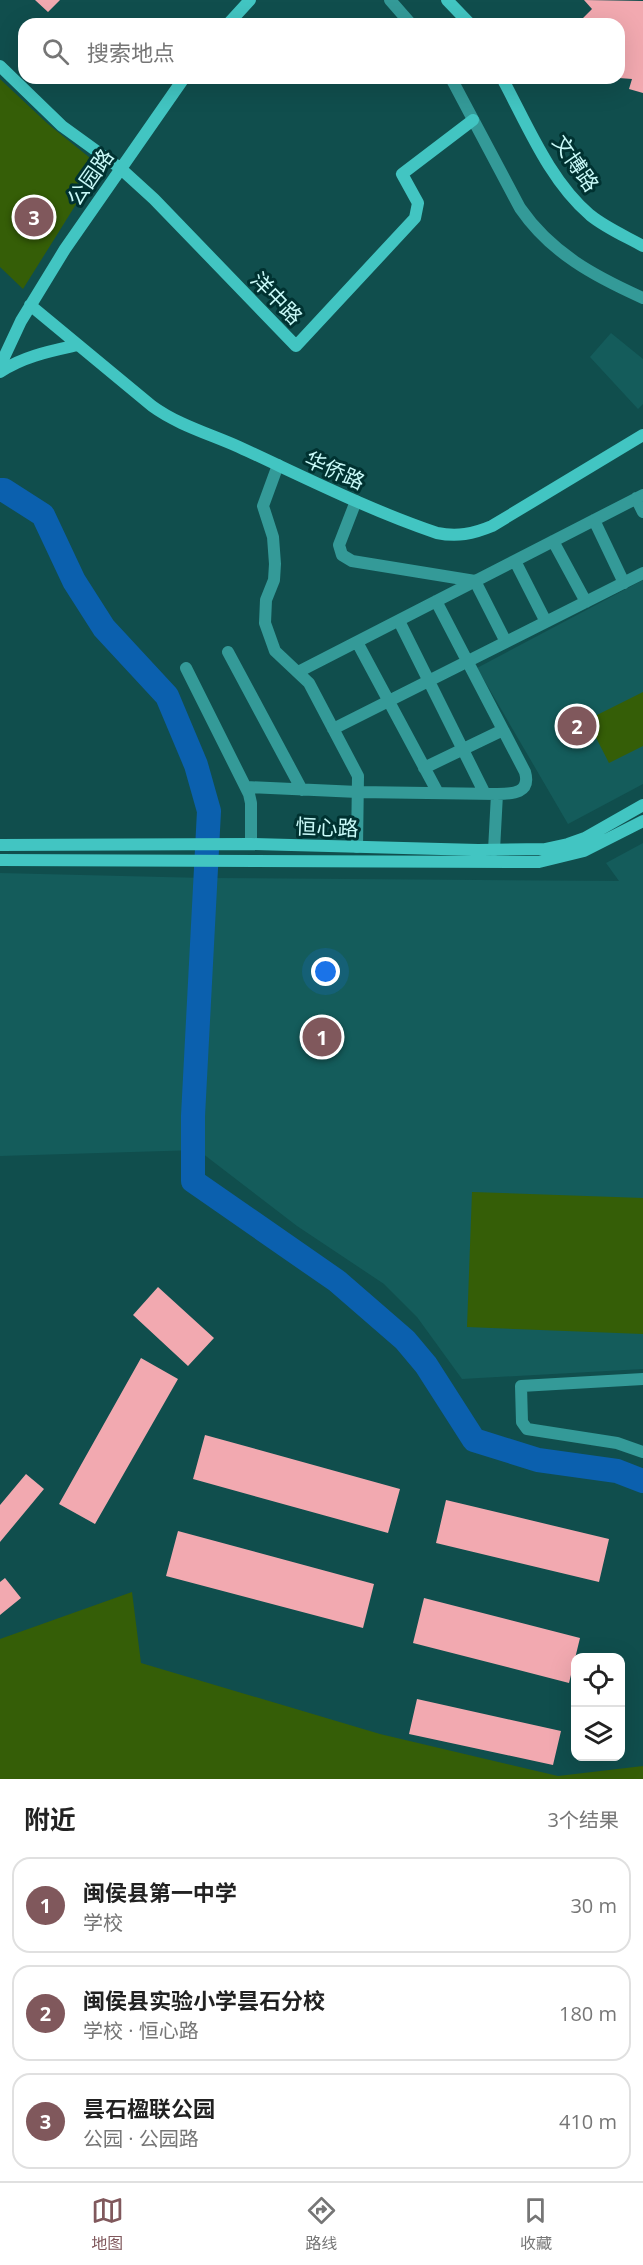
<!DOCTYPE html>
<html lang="zh">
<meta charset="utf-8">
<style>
body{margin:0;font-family:"Open Sans","Noto Sans SC",sans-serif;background:#f2f2f2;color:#222}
.controls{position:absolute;right:18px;bottom:18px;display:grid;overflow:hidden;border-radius:12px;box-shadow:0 6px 24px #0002}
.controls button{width:54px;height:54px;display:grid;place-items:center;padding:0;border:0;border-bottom:2px solid #e0e0e0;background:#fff;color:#222;font:30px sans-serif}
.you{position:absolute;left:326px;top:972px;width:21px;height:21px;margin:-15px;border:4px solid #fff;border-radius:50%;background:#1a73e8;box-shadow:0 0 0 9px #1a73e833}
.badge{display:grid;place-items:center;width:39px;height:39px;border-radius:50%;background:#80585c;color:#fff;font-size:20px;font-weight:700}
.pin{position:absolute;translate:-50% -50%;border:3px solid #fff;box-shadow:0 2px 6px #0006}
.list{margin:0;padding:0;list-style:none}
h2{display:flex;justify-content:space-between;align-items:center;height:78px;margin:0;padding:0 24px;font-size:26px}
h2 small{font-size:20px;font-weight:400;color:#767676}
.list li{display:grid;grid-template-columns:39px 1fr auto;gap:18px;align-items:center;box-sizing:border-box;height:96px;margin:0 12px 12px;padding:0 12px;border:2px solid #e0e0e0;border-radius:18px}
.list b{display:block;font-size:22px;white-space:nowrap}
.list p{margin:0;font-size:20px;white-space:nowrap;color:#767676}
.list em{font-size:20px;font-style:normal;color:#767676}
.icon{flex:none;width:33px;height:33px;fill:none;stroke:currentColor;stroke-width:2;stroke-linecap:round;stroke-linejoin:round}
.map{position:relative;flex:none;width:643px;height:1779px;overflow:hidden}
.search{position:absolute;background:#fff;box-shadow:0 6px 24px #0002;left:18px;right:18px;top:18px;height:66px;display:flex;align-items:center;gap:15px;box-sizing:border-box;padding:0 21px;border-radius:18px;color:#767676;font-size:22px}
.sheet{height:402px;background:#fff}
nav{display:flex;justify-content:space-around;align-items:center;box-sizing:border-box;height:84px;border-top:2px solid #e0e0e0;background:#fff;font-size:16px;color:#767676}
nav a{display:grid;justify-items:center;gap:3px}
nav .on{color:#80585c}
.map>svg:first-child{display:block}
.built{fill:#145c5b}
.green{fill:#355e07}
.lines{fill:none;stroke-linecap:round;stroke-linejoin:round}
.river{stroke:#0b60ae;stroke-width:24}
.building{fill:#f2a9b0}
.street{stroke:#349a98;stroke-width:12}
.secondary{stroke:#42c5c2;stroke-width:12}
.labels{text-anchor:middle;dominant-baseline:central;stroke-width:6;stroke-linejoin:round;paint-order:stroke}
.street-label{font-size:21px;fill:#c9faf8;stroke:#003231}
</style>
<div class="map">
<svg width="643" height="1779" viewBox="0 0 643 1779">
<rect width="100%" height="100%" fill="#104e4d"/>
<!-- built -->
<path class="built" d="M611,333L643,359V404L638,409L590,357Z
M643,580V784L568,824L477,668Z
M643,843V1369L462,1379L417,1317L384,1284L297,1226L198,1150L0,1156V873L205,878L619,881L606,863Z"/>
<!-- green -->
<path class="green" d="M0,79L48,124L100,166L23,289L0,267Z
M643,692V746L609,763L587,720Z
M472,1192L643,1198V1334L467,1327Z
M132,1592L141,1663L380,1734L558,1776L643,1766V1779H0V1639Z"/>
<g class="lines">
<!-- river -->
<path class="river" d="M0,490H4L43,515L74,581L104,628L167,696L196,765L209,811L193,1116V1181L337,1281L405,1340L426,1365L474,1440L538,1460L617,1471L643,1481"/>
</g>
<!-- building -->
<path class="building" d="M35,0H60L48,12Z
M584,0L643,1V93L629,89L632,79L619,78V24H582L580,21L592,9Z
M158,1287L214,1338L188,1366L133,1315Z
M141,1358L178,1379L95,1524L59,1504Z
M205,1435L400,1489L388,1533L193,1479Z
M26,1474L44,1489L0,1542V1505Z
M446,1500L609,1539L599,1582L436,1543Z
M178,1531L374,1584L363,1628L166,1576Z
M5,1578L21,1598L0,1615V1582Z
M424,1598L580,1638L569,1683L413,1643Z
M417,1699L561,1731L553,1765L409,1734Z"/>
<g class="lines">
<!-- street -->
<path class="street" d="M390,0L411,24
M451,78L520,208C551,253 594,276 643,298
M278,465L263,506L273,537L275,564L274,580L266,600L265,623L275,651L309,683L358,776L357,847
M636,498L643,512
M356,501L339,545L342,555L352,561L475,581L506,642
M594,520L624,583
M553,541L586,602
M515,561L546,622
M399,621L485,794
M357,642L438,793
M228,652L302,790
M186,668L249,794L251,803V844
M298,672L643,495
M333,729L643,573
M424,768L503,730
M246,787L358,792L497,794C513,794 531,793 525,772L436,601
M494,850L497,794
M643,1379L521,1386L522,1422L527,1429L617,1443L643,1452"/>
<!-- secondary -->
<path class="secondary" d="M447,0L470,24
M228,24L250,0
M0,66L62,126L120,168L154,199L296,346L415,218L418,203L402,174L473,120
M502,78C527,124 549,180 590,215C606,228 625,236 643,246
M30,305L152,406C178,425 210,434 239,447C304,477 369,510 437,533C457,537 473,534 492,526L643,435
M0,366L21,321L65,249L184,78
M0,372C24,356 51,351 78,345
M0,845L251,844L478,850L545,849L568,844L585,838L643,805
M0,860L539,862L584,851L643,821"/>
</g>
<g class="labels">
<!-- street labels -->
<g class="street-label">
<text transform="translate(576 163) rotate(55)">文博路</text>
<text transform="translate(90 177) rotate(-55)">公园路</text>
<text transform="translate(277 298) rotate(46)">洋中路</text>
<text transform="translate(335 470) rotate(24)">华侨路</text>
<text transform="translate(327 827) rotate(2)">恒心路</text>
</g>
</g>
</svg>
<div class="controls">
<button><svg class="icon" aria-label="locate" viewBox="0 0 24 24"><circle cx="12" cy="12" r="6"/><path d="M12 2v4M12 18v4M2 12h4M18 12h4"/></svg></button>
<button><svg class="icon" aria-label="layers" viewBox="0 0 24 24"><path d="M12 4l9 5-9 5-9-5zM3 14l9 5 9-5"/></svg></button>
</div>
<div class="you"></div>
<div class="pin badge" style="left:322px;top:1037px">1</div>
<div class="pin badge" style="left:577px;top:726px">2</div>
<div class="pin badge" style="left:34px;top:217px">3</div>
<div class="search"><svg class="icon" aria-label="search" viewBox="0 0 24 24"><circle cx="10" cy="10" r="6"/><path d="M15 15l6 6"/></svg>搜索地点</div>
</div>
<section class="sheet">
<h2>附近<small>3个结果</small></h2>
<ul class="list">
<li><span class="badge">1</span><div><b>闽侯县第一中学</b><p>学校</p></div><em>30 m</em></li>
<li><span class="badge">2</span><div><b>闽侯县实验小学昙石分校</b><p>学校 · 恒心路</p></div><em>180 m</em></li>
<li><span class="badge">3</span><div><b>昙石楹联公园</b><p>公园 · 公园路</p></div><em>410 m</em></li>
</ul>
</section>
<nav>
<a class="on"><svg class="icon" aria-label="map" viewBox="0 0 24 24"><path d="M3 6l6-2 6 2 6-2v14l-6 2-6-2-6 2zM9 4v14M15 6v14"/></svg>地图</a>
<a><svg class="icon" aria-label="directions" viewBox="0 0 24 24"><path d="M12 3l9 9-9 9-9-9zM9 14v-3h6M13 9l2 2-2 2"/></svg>路线</a>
<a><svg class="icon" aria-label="saved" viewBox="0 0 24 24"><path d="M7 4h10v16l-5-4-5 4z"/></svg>收藏</a>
</nav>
